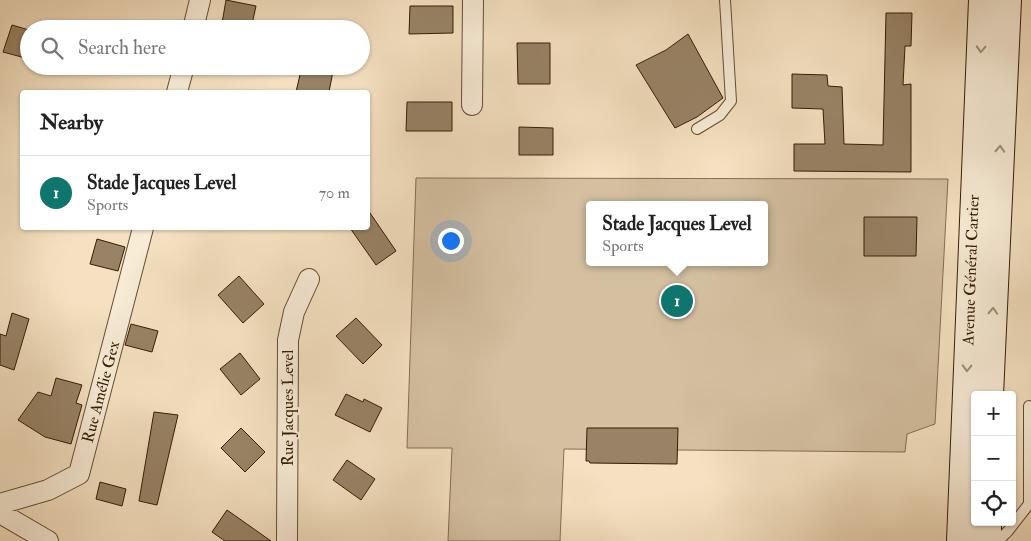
<!DOCTYPE html>
<meta charset="utf-8">
<style>
body{margin:0;font-family:"IM FELL Double Pica",serif;background:#f2f2f2;color:#222}
.controls{position:absolute;right:15px;bottom:15px;display:grid;overflow:hidden;border-radius:5px;box-shadow:0 1px 4px #0004}
.controls button{width:45px;height:45px;display:grid;place-items:center;padding:0;border:0;border-bottom:1px solid #e0e0e0;background:#fff;color:#222;font:25px sans-serif}
.you{position:absolute;left:450px;top:240px;width:18px;height:18px;margin:-12px;border:4px solid #fff;border-radius:50%;background:#1a73e8;box-shadow:0 0 0 8px #1a73e833}
.badge{display:grid;place-items:center;width:32px;height:32px;border-radius:50%;background:#0f766e;color:#fff;font-size:16px;font-weight:700}
.pin{position:absolute;translate:-50% -50%;border:2px solid #fff;box-shadow:0 1px 5px #0006}
.popup{position:absolute;left:586px;top:201px;width:182px;height:65px;box-sizing:border-box;display:grid;place-content:center;border-radius:5px;background:#fff;filter:drop-shadow(0 1px 4px #0005);font-size:16px;white-space:nowrap;color:#767676}
.popup b{font-size:19px;color:#222}
.popup::after{content:'';position:absolute;left:50%;top:100%;margin-left:-10px;border:10px solid transparent;border-top-color:#fff}
.list{margin:0;padding:0;list-style:none}
h2{display:flex;justify-content:space-between;align-items:center;height:65px;margin:0;padding:0 20px;font-size:21px}
h2 small{font-size:16px;font-weight:400;color:#767676}
.list li{display:grid;grid-template-columns:32px 1fr auto;gap:15px;align-items:center;box-sizing:border-box;height:75px;padding:0 20px;border-top:1px solid #e0e0e0}
.list b{display:block;font-size:19px;white-space:nowrap}
.list p{margin:0;font-size:16px;white-space:nowrap;color:#767676}
.list em{font-size:16px;font-style:normal;color:#767676}
.icon{flex:none;width:28px;height:28px;fill:none;stroke:currentColor;stroke-width:2;stroke-linecap:round;stroke-linejoin:round}
.map{position:relative;flex:none;width:1031px;height:541px;overflow:hidden}
.search{position:absolute;background:#fff;box-shadow:0 1px 4px #0004;left:20px;top:20px;width:350px;height:55px;display:flex;align-items:center;gap:12px;box-sizing:border-box;padding:0 18px;border-radius:28px;color:#767676;font-size:19px}
.panel{position:absolute;background:#fff;box-shadow:0 1px 4px #0004;left:20px;top:90px;width:350px;height:140px;border-radius:5px}
.map>svg:first-child{display:block}
.green{fill:#d4c0a1;stroke:#846e52;fill-rule:evenodd}
.building{fill:#988366;stroke:#341d03}
.lines{fill:none;stroke-linecap:round;stroke-linejoin:round}
.lane-casing{stroke:#644e32;stroke-width:12}
.street-casing{stroke:#644e32;stroke-width:22}
.secondary-casing{stroke:#341d03;stroke-width:30}
.lane{stroke:#f8ecd7;stroke-width:10}
.street{stroke:#f8ecd7;stroke-width:20}
.secondary{stroke:#f8ecd7;stroke-width:28}
.oneway{stroke:#a08f78}
.labels{text-anchor:middle;dominant-baseline:central;stroke-width:4.5;stroke-linejoin:round;paint-order:stroke}
.street-label{font-size:16px;fill:#341d03;stroke:#f8ecd7}
</style>
<div class="map">
<svg width="1031" height="541" viewBox="0 0 1031 541">
<rect width="100%" height="100%" fill="#f5e1c1"/>
<filter id="stains"><feTurbulence type="fractalNoise" baseFrequency=".004" numOctaves="4"/><feColorMatrix values="0 0 0 0 .2 0 0 0 0 .09 0 0 0 0 .02 0 0 0 .5 -.17"/></filter>
<radialGradient id="worn" r=".72"><stop offset=".6" stop-color="#630" stop-opacity="0"/><stop offset="1" stop-color="#630" stop-opacity=".3"/></radialGradient>
<!-- green -->
<path class="green" d="M416,178L948,179L935,424L907,434L905,452L564,449L560,541H448L452,448H407ZM590,205H764V262H590Z"/>
<!-- building -->
<path class="building" d="M226,0L256,6L251,29H221Z
M410,6H453V33L409,34Z
M886,13H912L911,46H905L903,85L911,84V172L794,171V144H825L823,109L792,108V74L827,75L828,86L842,87L844,144L883,145Z
M12,25L29,30V59L3,52Z
M688,34L723,98L697,117L675,128L636,65L666,50Z
M517,43H550V84H518Z
M302,66H334L329,92H296Z
M407,102H452V131H406Z
M519,127L553,128V155H519Z
M368,210L396,251L376,265L350,228H368Z
M864,217H917L916,256H864Z
M97,239L125,247L118,271L90,264Z
M239,276L264,304L243,323L218,295Z
M12,313L29,319L14,370L0,365V334L6,336Z
M356,318L382,345L363,364L336,336Z
M131,324L158,331L152,352L125,345Z
M240,353L260,379L241,395L220,369Z
M56,378L82,385L76,403L82,405L71,444L45,437L18,420L38,392L51,396Z
M346,394L363,402L364,399L382,408L370,432L335,415Z
M154,412L178,415L157,505L139,501Z
M241,428L265,452L245,472L221,448Z
M587,428H678L677,464L590,463L589,461H586Z
M347,460L375,479L361,500L333,480Z
M100,482L126,489L122,506L96,499Z
M227,510L271,541H225L212,532Z"/>
<g class="lines">
<defs>
<path id="lane" d="M697,129L720,115L731,101L725,0
M998,541L1008,531L1029,504V406"/>
<path id="street" d="M193,29L200,0
M177,92L184,66
M472,105L473,0
M0,504L48,490L79,474L143,228
M0,513L48,541
M287,541L288,340L294,312L309,279"/>
<path id="secondary" d="M989,395L1007,0
M987,522V541
M961,541L983,0"/>
</defs>
<!-- lane casing -->
<use href="#lane" class="lane-casing"/>
<!-- street casing -->
<use href="#street" class="street-casing"/>
<!-- secondary casing -->
<use href="#secondary" class="secondary-casing"/>
<!-- lane -->
<use href="#lane" class="lane"/>
<!-- street -->
<use href="#street" class="street"/>
<!-- secondary -->
<use href="#secondary" class="secondary"/>
</g>
<!-- one-way arrows -->
<defs><path id="oneway-chevron" d="M-2-3.5L2.5 0L-2 3.5" fill="none" stroke-width="1.6" stroke-linecap="round" stroke-linejoin="round" transform="scale(1.25)"/></defs>
<g class="oneway">
<use href="#oneway-chevron" transform="translate(981 49) rotate(92)"/>
<use href="#oneway-chevron" transform="translate(1000 149) rotate(-87)"/>
<use href="#oneway-chevron" transform="translate(993 311) rotate(-87)"/>
<use href="#oneway-chevron" transform="translate(967 368) rotate(92)"/>
</g>
<g class="labels">
<!-- street labels -->
<g class="street-label">
<text transform="translate(971 270) rotate(-88)">Avenue Général Cartier</text>
<text transform="translate(101 392) rotate(-75)">Rue Amélie Gex</text>
<text transform="translate(288 408) rotate(-90)">Rue Jacques Level</text>
</g>
</g>
<rect width="100%" height="100%" filter="url(#stains)"/>
<rect width="100%" height="100%" fill="url(#worn)"/>
</svg>
<div class="controls">
<button>+</button>
<button>−</button>
<button><svg class="icon" aria-label="locate" viewBox="0 0 24 24"><circle cx="12" cy="12" r="6"/><path d="M12 2v4M12 18v4M2 12h4M18 12h4"/></svg></button>
</div>
<div class="you"></div>
<div class="pin badge" style="left:677px;top:301px">1</div>
<div class="popup"><b>Stade Jacques Level</b>Sports</div>
<div class="search"><svg class="icon" aria-label="search" viewBox="0 0 24 24"><circle cx="10" cy="10" r="6"/><path d="M15 15l6 6"/></svg>Search here</div>
<section class="panel">
<h2>Nearby<small></small></h2>
<ul class="list">
<li><span class="badge">1</span><div><b>Stade Jacques Level</b><p>Sports</p></div><em>70 m</em></li>
</ul>
</section>
</div>
